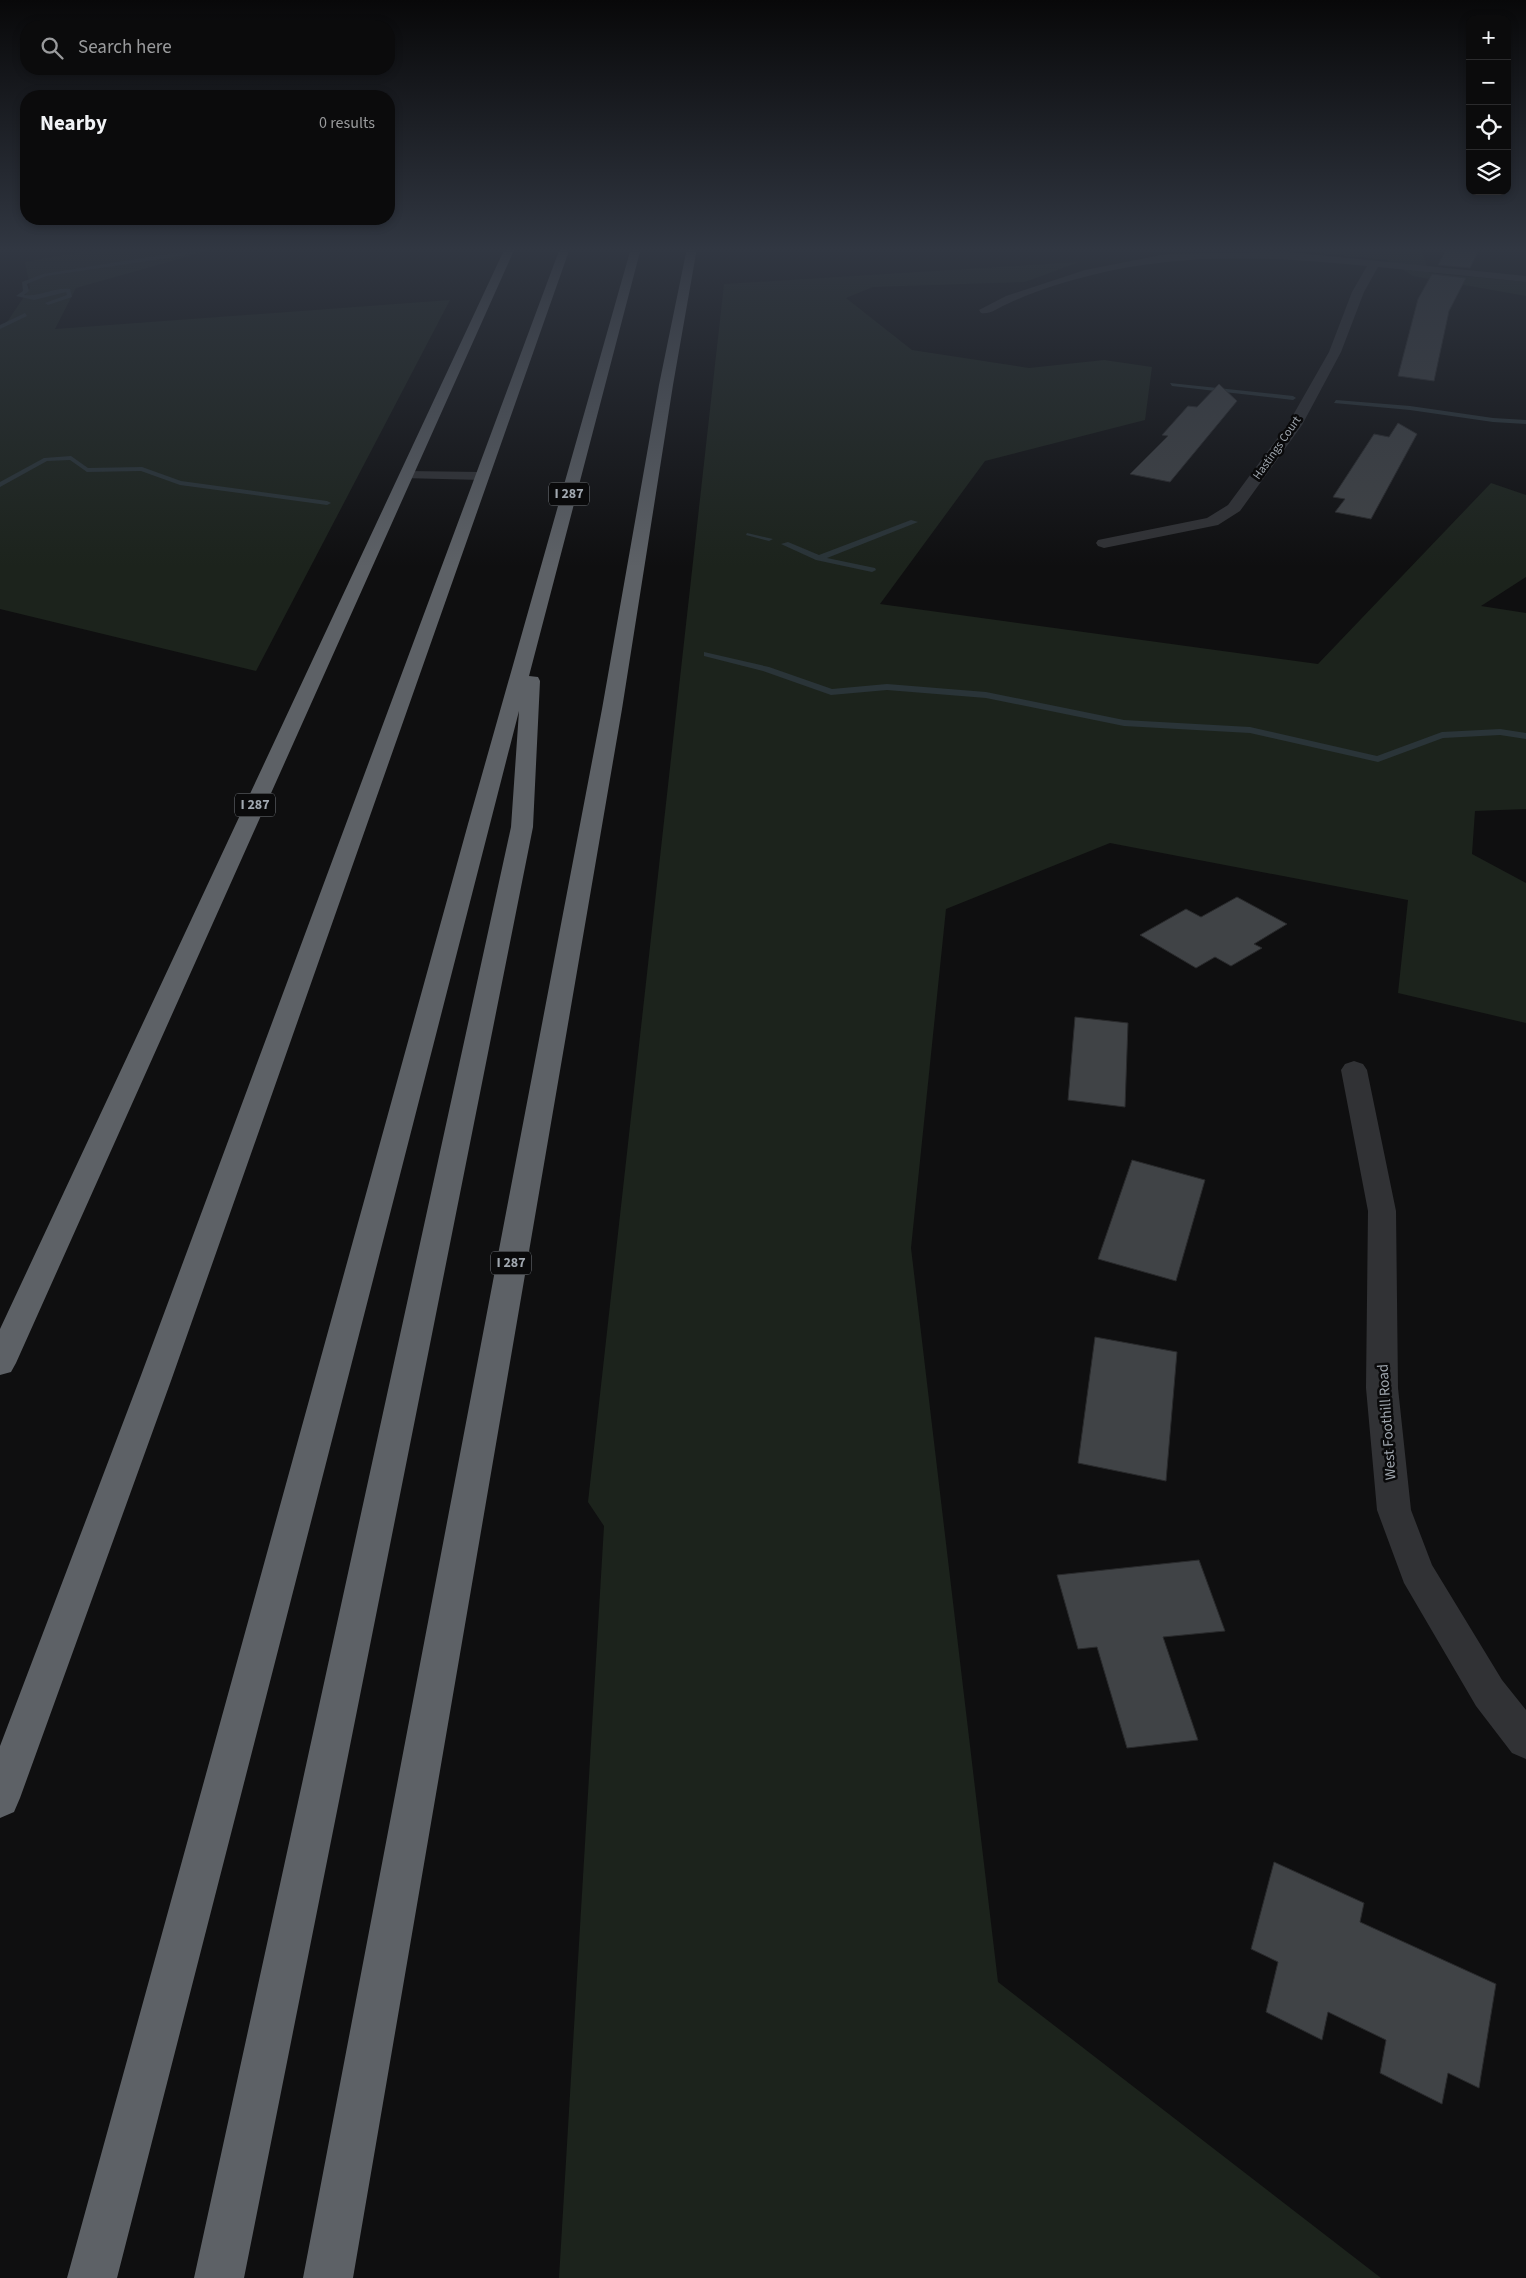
<!DOCTYPE html>
<meta charset="utf-8">
<style>
body{margin:0;font-family:"Source Sans 3",sans-serif;background:#141415;color:#f1f3f6}
.controls{position:absolute;right:15px;top:15px;display:grid;overflow:hidden;border-radius:10px;box-shadow:0 2px 8px #0003}
.controls button{width:45px;height:45px;display:grid;place-items:center;padding:0;border:0;border-bottom:1px solid #2b2b2d;background:#0b0b0c;color:#f1f3f6;font:25px sans-serif}
.list{margin:0;padding:0;list-style:none}
h2{display:flex;justify-content:space-between;align-items:center;height:65px;margin:0;padding:0 20px;font-size:21px}
h2 small{font-size:16px;font-weight:400;color:#9a9b9d}
.icon{flex:none;width:28px;height:28px;fill:none;stroke:currentColor;stroke-width:2;stroke-linecap:round;stroke-linejoin:round}
.map{position:relative;flex:none;width:1526px;height:2278px;overflow:hidden}
.search{position:absolute;background:#0b0b0c;box-shadow:0 2px 8px #0003;left:20px;top:20px;width:375px;height:55px;display:flex;align-items:center;gap:12px;box-sizing:border-box;padding:0 18px;border-radius:20px;color:#9a9b9d;font-size:19px}
.panel{position:absolute;background:#0b0b0c;box-shadow:0 2px 8px #0003;left:20px;top:90px;width:375px;height:135px;border-radius:20px}
.map>svg:first-child{display:block}
.green{fill:#1c231c}
.lines{fill:none;stroke-linecap:round;stroke-linejoin:round}
.stream{fill:#2a3438;fill-rule:evenodd}
.building{fill:#404346;stroke:#292a2c}
.minor{fill:#313235;fill-rule:evenodd}
.highway{fill:#5d6166;fill-rule:evenodd}
.labels{text-anchor:middle;dominant-baseline:central;stroke-width:5;stroke-linejoin:round;paint-order:stroke}
.far-street-label{font-size:12px;fill:#a1a8b0;stroke:#0a0a0b}
.shield{fill:#0a0a0b;stroke:#74797e;stroke-width:1}
.shield-label{font-size:14px;font-weight:bold;fill:#a1a8b0}
.street-label{font-size:15px;fill:#a1a8b0;stroke:#0a0a0b}
</style>
<div class="map">
<svg width="1526" height="2278" viewBox="0 0 1526 2278">
<rect width="100%" height="100%" fill="#0f0f10"/>
<!-- green -->
<path class="green" d="M102,248H239L211,250L76,288L55,329L450,300L256,671L0,609V327L5,325L30,288L25,262Z
M1265,248H1421L1429,273L1526,282V296L1413,276L1387,260Z
M1079,262L1025,282L873,287L846,298L912,350L1029,368L1104,360L1152,367L1145,420L985,461L880,604L1318,664L1491,483L1526,495V577L1481,606L1526,613V809L1475,811L1472,854L1526,883V1023L1398,993L1408,900L1110,843L946,909L911,1248L998,1982L1381,2278H559L604,1526L588,1502L724,284Z"/>
<g class="lines">
<!-- stream -->
<path class="stream" d="M205,248H215L175,257L46,276L27,284L29,291L24,295C40,297 54,287 70,289L72,297L48,305L45,303L67,295L66,292L34,300L16,296L23,291L22,282L43,274Z
M25,313L27,316L0,329V325Z
M1170,383L1293,396L1296,398L1293,400L1172,386Z
M1336,400L1410,406L1493,418L1526,420V424L1493,422L1410,410L1334,403Z
M71,456L88,468L142,467L181,481L327,501L331,503L327,505L180,485L141,471L87,472L70,460L47,461L0,487V482L44,458Z
M911,520L918,522L827,558L875,568L876,570L872,572L816,560L781,544L788,542L819,555Z
M747,533L773,539L769,541L746,535Z
M704,652L769,667L832,689L887,684L986,692L1124,720L1250,727L1377,756L1442,732L1500,729L1526,733V739L1500,735L1443,738L1378,762L1250,733L1124,726L986,698L887,690L831,695L763,671L704,656Z"/>
</g>
<!-- building -->
<path class="building" d="M1447,248H1480L1470,268L1438,265Z
M1432,274L1466,278L1449,311L1434,381L1398,376L1418,299Z
M1219,384L1237,401L1170,482L1130,474L1168,436L1162,435L1188,406L1197,407Z
M1398,423L1417,434L1371,519L1335,512L1345,499L1333,497L1374,434L1389,437Z
M1237,897L1287,924L1254,944L1262,948L1231,966L1215,957L1196,968L1140,935L1186,909L1201,917Z
M1075,1017L1128,1023L1125,1107L1068,1100Z
M1132,1160L1205,1180L1176,1281L1098,1259Z
M1095,1337L1177,1352L1166,1481L1078,1463Z
M1199,1560L1225,1631L1163,1637L1198,1740L1127,1748L1097,1647L1078,1649L1057,1575Z
M1274,1862L1364,1903L1360,1922L1496,1984L1479,2088L1448,2073L1442,2104L1380,2073L1386,2040L1328,2012L1322,2040L1266,2012L1278,1962L1251,1949Z"/>
<g class="lines">
<!-- minor -->
<path class="minor" d="M1289,252L1526,276V282L1378,267L1364,292L1341,352L1302,425L1240,511L1218,525L1104,548L1098,546L1096,543L1098,540L1207,518L1228,505L1288,424L1329,352L1352,292L1367,266C1276,257 1182,252 1092,275C1063,282 1032,292 1005,305C998,308 989,315 981,313L979,310L1006,296L1085,270L1167,254Z
M407,471L482,472L489,476L482,480L402,478L400,475Z
M1354,1061L1363,1064L1367,1070L1396,1211L1398,1388L1411,1510L1432,1565L1502,1680L1526,1710V1759L1512,1753L1476,1706L1404,1583L1377,1510L1366,1388L1368,1211L1341,1070L1345,1064Z"/>
<!-- highway -->
<path class="highway" d="M505,248H515L16,1363L11,1372L0,1375V1329Z
M560,248H570L172,1378L20,1798L14,1812L0,1818V1746L140,1378Z
M631,248H641L529,676L538,677L540,681L533,827L244,2278H194L511,827L519,711L117,2278H67L468,824Z
M687,248H697L673,385L622,709L353,2278H303L602,709L659,385Z"/>
</g>
<!-- sky -->
<linearGradient id="sky" x2="0" y2="1"><stop stop-color="#080809"/><stop offset="0.44" stop-color="#313742"/><stop offset="1" stop-color="#313742" stop-opacity="0"/></linearGradient>
<rect width="1526" height="567" fill="url(#sky)"/>
<g class="labels">
<!-- far-street labels -->
<g class="far-street-label">
<text transform="translate(1277 448) rotate(-55)">Hastings Court</text>
</g>
<!-- shield labels -->
<g class="shield">
<rect x="549" y="482.5" width="40" height="23" rx="4"/>
<rect x="235" y="793.5" width="40" height="23" rx="4"/>
<rect x="491" y="1251.5" width="40" height="23" rx="4"/>
</g>
<g class="shield-label">
<text x="569" y="494">I 287</text>
<text x="255" y="805">I 287</text>
<text x="511" y="1263">I 287</text>
</g>
<!-- street labels -->
<g class="street-label">
<text transform="translate(1387 1422) rotate(-94)">West Foothill Road</text>
</g>
</g>
</svg>
<div class="controls">
<button>+</button>
<button>−</button>
<button><svg class="icon" aria-label="locate" viewBox="0 0 24 24"><circle cx="12" cy="12" r="6"/><path d="M12 2v4M12 18v4M2 12h4M18 12h4"/></svg></button>
<button><svg class="icon" aria-label="layers" viewBox="0 0 24 24"><path d="M12 4l9 5-9 5-9-5zM3 14l9 5 9-5"/></svg></button>
</div>
<div class="search"><svg class="icon" aria-label="search" viewBox="0 0 24 24"><circle cx="10" cy="10" r="6"/><path d="M15 15l6 6"/></svg>Search here</div>
<section class="panel">
<h2>Nearby<small>0 results</small></h2>
<ul class="list">
</ul>
</section>
</div>
